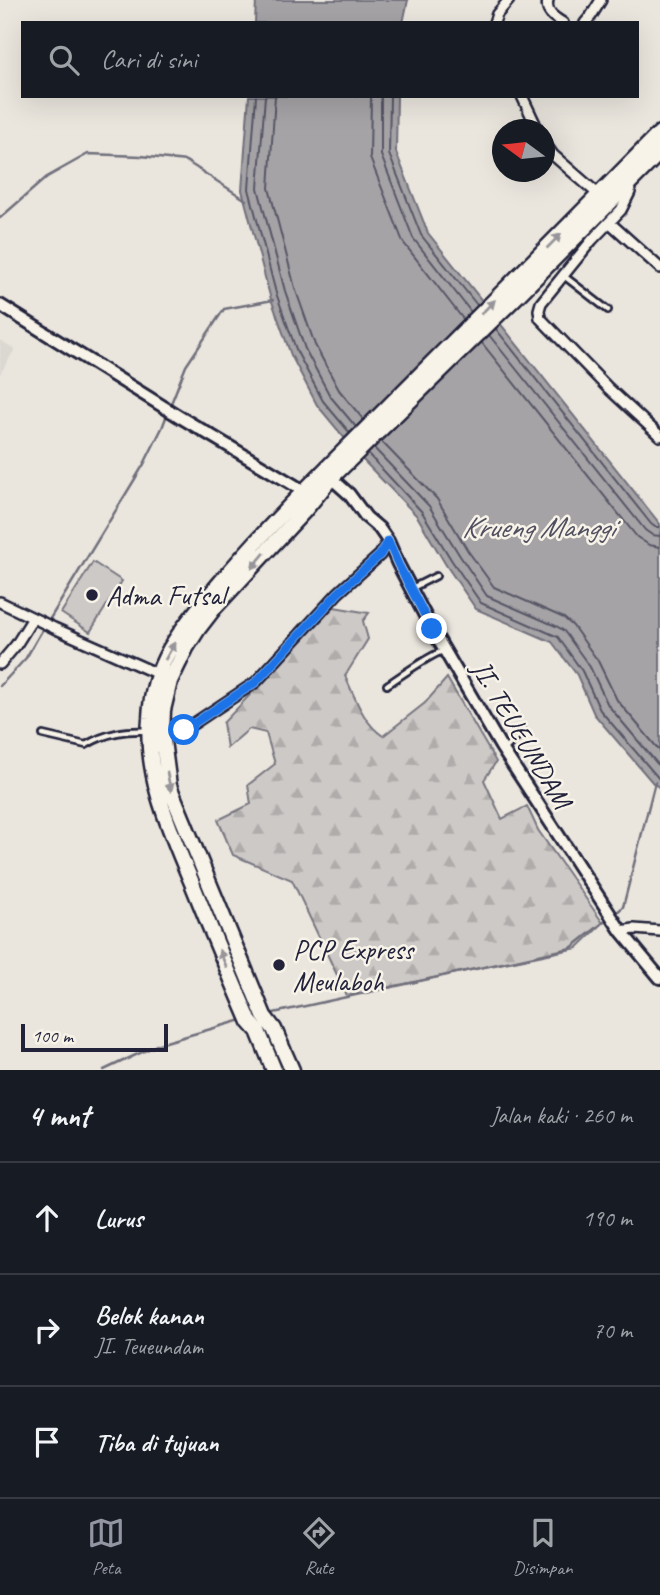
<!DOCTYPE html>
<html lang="id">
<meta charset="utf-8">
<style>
body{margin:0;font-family:Caveat,sans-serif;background:#20242c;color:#f1f3f6}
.compass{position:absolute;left:492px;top:119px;width:63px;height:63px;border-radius:50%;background:#171b24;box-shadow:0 7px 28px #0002;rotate:285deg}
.scale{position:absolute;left:21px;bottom:18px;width:147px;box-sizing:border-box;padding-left:7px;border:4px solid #22223b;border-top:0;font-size:19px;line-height:24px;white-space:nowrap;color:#22223b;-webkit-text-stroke:5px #f7f3e8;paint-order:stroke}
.stop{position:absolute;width:21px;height:21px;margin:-16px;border:5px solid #1a73e8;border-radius:50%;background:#fff}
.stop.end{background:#1a73e8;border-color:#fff;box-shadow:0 2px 7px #0008}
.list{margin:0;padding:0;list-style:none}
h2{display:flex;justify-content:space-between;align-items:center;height:91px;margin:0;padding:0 28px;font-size:30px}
h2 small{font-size:23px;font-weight:400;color:#9ea1a6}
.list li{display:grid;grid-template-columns:46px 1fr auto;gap:21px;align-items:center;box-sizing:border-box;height:112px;padding:0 28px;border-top:2px solid #363941}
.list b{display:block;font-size:26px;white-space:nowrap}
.list p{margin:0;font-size:23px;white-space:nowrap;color:#9ea1a6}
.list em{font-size:23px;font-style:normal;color:#9ea1a6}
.icon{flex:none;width:38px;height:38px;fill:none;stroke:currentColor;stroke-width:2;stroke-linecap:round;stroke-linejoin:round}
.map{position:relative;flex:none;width:660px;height:1070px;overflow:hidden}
.search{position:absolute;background:#171b24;box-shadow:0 7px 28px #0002;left:21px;right:21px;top:21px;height:77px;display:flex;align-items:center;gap:18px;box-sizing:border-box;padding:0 24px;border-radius:0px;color:#9ea1a6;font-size:26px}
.sheet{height:427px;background:#171b24}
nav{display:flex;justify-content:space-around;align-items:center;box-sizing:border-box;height:98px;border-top:2px solid #363941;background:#171b24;font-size:19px;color:#9ea1a6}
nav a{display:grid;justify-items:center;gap:4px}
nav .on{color:#9495a2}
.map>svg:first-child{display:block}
.built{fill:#dbd8d2}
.forest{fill:url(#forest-firs);stroke:#787680;stroke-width:2}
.pitch{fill:#cdc9c6;stroke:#787680;stroke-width:2}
.water{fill:#a6a3a6;stroke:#716f7b;stroke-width:2}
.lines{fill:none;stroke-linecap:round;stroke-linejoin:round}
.shore{stroke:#575666;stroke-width:2}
.stream{stroke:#716f7b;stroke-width:2.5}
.service-casing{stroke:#22223b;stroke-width:10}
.minor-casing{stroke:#22223b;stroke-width:14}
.tertiary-casing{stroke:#22223b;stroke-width:16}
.trunk-casing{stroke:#22223b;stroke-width:19}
.service{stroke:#f7f3e8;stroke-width:4.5}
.minor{stroke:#f7f3e8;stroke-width:9}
.tertiary{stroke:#f7f3e8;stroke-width:10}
.trunk{stroke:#f7f3e8;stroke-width:14}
.oneway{fill:#97959a}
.route{stroke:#1a73e8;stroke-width:9}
.poi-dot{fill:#22223b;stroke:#f7f3e8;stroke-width:2.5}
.labels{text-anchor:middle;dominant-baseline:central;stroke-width:5;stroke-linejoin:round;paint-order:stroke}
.poi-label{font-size:28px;fill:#22223b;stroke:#f7f3e8;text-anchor:start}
.street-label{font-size:28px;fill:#22223b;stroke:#f7f3e8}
.water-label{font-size:30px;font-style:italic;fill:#504f60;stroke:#f7f3e8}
</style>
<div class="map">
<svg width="660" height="1070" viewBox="0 0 660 1070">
<defs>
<pattern id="forest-firs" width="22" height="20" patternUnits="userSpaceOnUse" patternTransform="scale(1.75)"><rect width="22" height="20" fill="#cdc9c6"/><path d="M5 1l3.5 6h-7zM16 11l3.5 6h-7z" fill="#b0acab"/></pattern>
</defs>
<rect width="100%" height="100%" fill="#eae6de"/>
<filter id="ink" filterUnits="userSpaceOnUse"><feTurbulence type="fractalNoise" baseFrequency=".0143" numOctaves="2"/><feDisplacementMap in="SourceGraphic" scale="14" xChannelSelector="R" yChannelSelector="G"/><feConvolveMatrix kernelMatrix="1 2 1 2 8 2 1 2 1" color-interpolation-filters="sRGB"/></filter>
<g filter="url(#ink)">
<!-- built -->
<path class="built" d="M0,340L15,349L0,374Z"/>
<!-- forest -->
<path class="forest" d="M334,607L369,613L363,621L368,639L345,676C355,697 363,723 383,736L425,703L447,678L496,762L484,780L502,819L527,806L538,830L603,923L577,948L347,996L292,880L233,855L218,820L251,804L248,785L275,764L266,733L249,729L227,748L223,723Z"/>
<!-- pitch -->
<path class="pitch" d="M93,562L122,581L90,632L61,613Z"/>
<!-- water -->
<path class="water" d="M256,0H408L403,23H255Z
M249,96H397L396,152L428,233L660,524V788L653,783L594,714L577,675L552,642L476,609L446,565L417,516L361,458L317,405L291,355L270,296L242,190Z"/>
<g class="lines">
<!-- shore -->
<path class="shore" d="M256,96L249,189L276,293L297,352L323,401L350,433
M265,96L258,188L285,291L305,349L330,396L356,427
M275,96L269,188L295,288L315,345L339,390L363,419
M371,96L370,158L403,242L463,319
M381,96V155L413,238L471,312
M390,96L389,154L421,235L477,305
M496,329L651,524L655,527H660
M489,335L645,530L652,535L660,536
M482,343L637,537L649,545L660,547
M381,441L437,499L468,551L494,587L564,618L573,626L598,661L617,700L660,751
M374,448L429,506L460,556L487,596L558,627L564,631L590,667L608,705L660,767
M368,454L422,512L452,561L481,603L558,637L582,671L600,710L660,780"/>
<!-- stream -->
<path class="stream" d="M0,218L47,177L88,154L141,156L186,161L246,200
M170,406L186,366L224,309L273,300
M48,622L144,464L162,428L168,412
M0,686L26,658L44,627
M615,914L623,907L655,782
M269,1014L571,948L609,918
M104,1070L159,1044L242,1020"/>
<defs>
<path id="service" d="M564,276L608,310
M412,586L414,587L436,576
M387,685C399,677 434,652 444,651
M43,735L86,745C106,733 125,730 148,731
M502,748H506L523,731"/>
<path id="minor" d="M548,0C545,12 553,17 563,23
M494,23L497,14L509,0
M585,23L591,16L601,0
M522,96L538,130
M544,142L553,155L599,195
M629,184L630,192L621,210L592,240L541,303L539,310L540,318L607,387L660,436
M609,222L660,268
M0,602L54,628L158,674
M0,664L16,645L33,618
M162,733L184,730L256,682L338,593L380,555L388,541
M621,931L634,929L660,931"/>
<path id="tertiary" d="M0,305L180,417L304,491
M331,478L349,494L366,517L379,528L388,541L398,564L432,629L501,747L621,931L660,978"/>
<path id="trunk" d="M274,1070L258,1031L250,1022C230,976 211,930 192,883C170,830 145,777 150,718C151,694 158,670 170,649C184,625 202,604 220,583C262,533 308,487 354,441C456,339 559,236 660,133
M292,1070L274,1029L264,1016L169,786L162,733L163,710L170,681L186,648L198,629L215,607L304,511L331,478L518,295L660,152"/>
</defs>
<!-- service casing -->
<use href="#service" class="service-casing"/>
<!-- minor casing -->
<use href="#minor" class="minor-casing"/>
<!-- tertiary casing -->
<use href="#tertiary" class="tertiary-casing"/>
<!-- trunk casing -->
<use href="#trunk" class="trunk-casing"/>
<!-- service -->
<use href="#service" class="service"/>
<!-- minor -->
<use href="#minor" class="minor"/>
<!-- tertiary -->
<use href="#tertiary" class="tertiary"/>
<!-- trunk -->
<use href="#trunk" class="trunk"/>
</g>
<!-- one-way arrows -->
<defs><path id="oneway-solid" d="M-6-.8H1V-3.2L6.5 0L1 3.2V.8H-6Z" transform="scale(1.75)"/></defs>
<g class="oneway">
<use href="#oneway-solid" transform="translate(554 241) rotate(-45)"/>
<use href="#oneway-solid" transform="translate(488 307) rotate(-45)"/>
<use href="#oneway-solid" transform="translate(258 561) rotate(130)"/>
<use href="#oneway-solid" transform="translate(170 651) rotate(-61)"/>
<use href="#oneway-solid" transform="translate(169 782) rotate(78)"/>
<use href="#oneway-solid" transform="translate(223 959) rotate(-113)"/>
</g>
</g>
<g class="lines" filter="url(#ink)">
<!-- route -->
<path class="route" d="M184,730L256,682L338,593L380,555L388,541L398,564L432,629"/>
</g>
<!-- markers -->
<g class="poi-dot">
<circle cx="92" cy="595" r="7"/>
<circle cx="279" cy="965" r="7"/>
</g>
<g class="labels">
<!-- poi labels -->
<g class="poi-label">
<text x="106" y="595">Adma Futsal</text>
<text x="293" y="949">PCP Express<tspan x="293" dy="32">Meulaboh</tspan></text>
</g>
<!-- street labels -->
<g class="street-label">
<text transform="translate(522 734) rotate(59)">JI. TEUEUNDAM</text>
</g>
<!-- water labels -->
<g class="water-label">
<text x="538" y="527">Krueng Manggi</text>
</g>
</g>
</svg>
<svg class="compass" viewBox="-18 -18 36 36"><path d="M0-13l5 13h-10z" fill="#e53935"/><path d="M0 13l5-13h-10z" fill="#9ea1a6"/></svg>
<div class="scale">100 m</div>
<div class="stop" style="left:184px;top:730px"></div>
<div class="stop end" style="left:432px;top:629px"></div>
<div class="search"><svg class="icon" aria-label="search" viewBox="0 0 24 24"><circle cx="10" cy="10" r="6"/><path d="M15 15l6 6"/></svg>Cari di sini</div>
</div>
<section class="sheet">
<h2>4 mnt<small>Jalan kaki · 260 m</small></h2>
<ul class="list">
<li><svg class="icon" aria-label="ahead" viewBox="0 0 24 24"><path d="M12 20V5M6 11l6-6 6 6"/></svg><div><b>Lurus</b></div><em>190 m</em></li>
<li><svg class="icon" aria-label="right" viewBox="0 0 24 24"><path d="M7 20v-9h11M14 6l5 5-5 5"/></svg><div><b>Belok kanan</b><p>JI. Teueundam</p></div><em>70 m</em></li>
<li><svg class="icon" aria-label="arrive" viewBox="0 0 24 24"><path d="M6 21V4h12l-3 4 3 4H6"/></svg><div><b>Tiba di tujuan</b></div></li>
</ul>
</section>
<nav>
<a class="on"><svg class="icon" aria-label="map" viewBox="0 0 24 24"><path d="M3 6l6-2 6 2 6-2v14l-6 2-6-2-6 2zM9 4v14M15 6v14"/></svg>Peta</a>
<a><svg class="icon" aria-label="directions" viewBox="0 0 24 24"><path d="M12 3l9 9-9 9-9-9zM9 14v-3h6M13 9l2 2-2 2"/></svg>Rute</a>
<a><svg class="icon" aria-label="saved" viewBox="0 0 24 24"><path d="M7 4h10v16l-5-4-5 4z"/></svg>Disimpan</a>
</nav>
